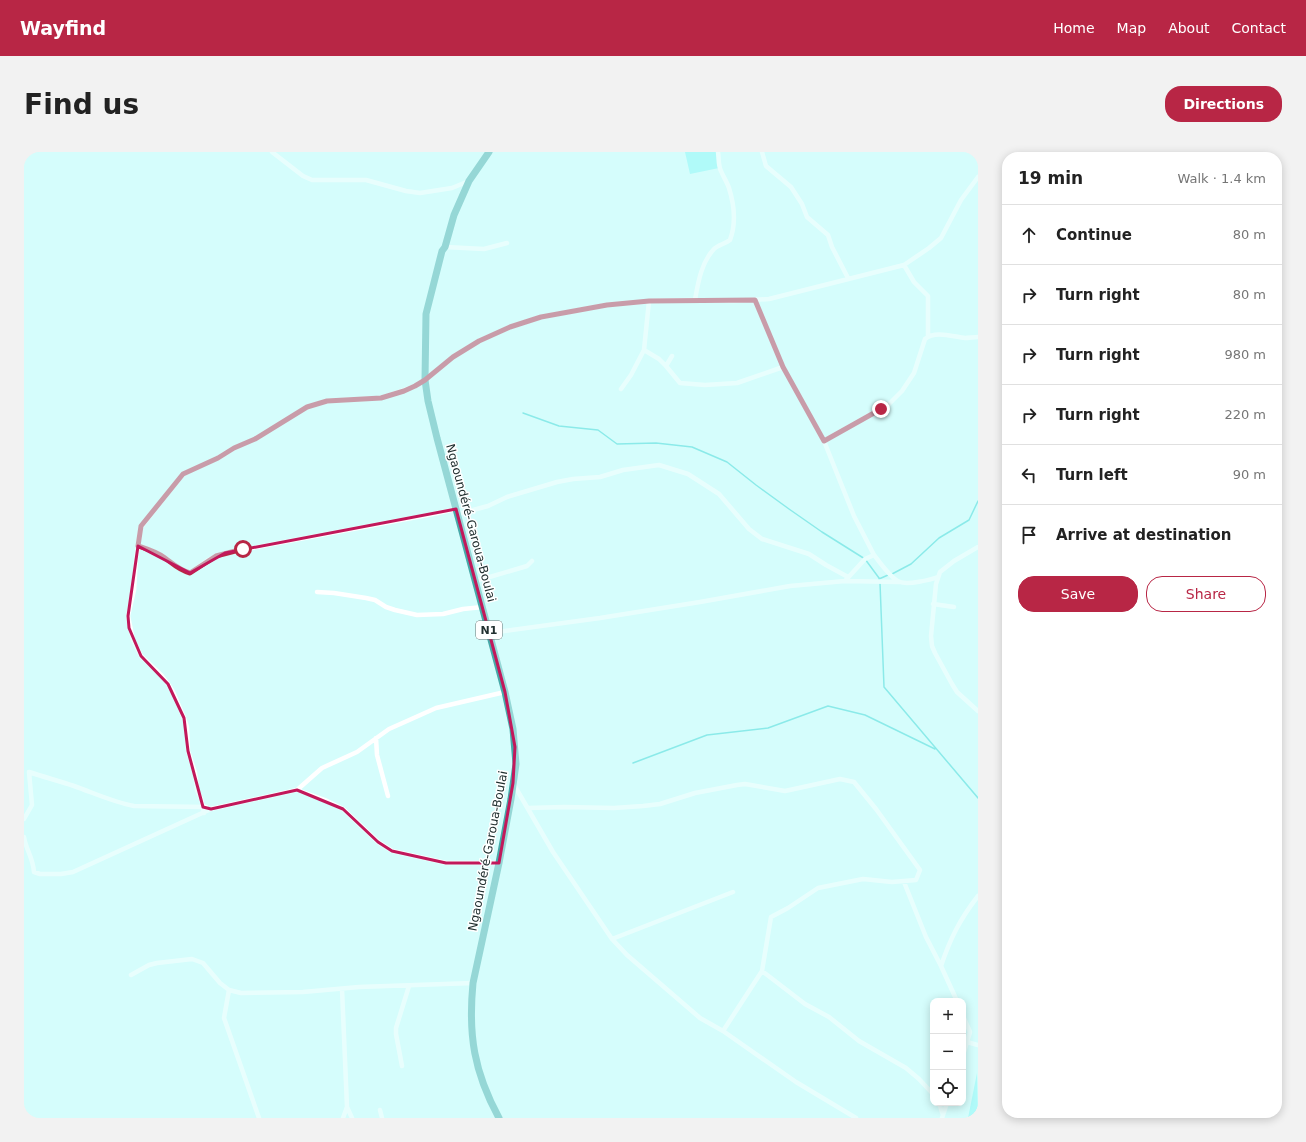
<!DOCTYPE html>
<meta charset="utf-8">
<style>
body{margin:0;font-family:"DejaVu Sans",sans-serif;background:#f2f2f2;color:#222}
.controls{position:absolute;right:12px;bottom:12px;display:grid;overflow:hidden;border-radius:8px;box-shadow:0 2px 10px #0003}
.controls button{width:36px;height:36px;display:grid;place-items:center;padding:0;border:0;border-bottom:1px solid #e0e0e0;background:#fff;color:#222;font:20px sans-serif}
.stop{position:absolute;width:12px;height:12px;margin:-9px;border:3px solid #b82645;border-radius:50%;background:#fff}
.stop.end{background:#b82645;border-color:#fff;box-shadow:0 1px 4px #0008}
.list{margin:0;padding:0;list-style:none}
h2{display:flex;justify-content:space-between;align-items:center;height:52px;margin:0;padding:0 16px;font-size:17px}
h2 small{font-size:13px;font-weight:400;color:#767676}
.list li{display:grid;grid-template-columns:26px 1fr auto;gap:12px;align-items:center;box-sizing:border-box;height:60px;padding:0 16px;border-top:1px solid #e0e0e0}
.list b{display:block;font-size:15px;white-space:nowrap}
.list em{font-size:13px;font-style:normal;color:#767676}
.actions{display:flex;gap:8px;padding:12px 16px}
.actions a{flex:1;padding:9px 0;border:1px solid #b82645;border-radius:16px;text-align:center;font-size:14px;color:#b82645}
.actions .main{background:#b82645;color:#fff}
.icon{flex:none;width:22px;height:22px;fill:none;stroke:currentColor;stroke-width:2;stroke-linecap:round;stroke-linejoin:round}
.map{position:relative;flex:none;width:954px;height:966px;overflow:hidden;border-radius:16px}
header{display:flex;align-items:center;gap:24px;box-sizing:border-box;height:56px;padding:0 20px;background:#b82645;color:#fff}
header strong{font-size:19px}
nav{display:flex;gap:22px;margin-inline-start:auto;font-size:14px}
.intro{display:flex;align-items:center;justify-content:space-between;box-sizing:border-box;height:96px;padding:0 24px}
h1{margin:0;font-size:28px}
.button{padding:10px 18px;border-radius:16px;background:#b82645;color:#fff;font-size:14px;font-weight:700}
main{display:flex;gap:24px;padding:0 24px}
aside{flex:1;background:#fff;border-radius:16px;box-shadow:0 2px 10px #0003}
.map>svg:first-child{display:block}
.green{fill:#84f6f5}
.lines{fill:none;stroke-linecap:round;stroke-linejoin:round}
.stream{stroke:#32d3d3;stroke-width:1.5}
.minor{stroke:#fff;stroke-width:4.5}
.highway{stroke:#47a9a9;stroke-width:7}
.route{stroke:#b82645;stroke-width:5}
.marked{fill:none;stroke:#c2185b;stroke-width:3;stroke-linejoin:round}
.labels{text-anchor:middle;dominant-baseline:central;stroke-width:3;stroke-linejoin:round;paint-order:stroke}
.shield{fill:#fff;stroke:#646e6e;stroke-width:1}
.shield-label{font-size:11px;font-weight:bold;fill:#213030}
.street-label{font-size:12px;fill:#213030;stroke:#fff}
</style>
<header>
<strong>Wayfind</strong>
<nav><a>Home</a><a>Map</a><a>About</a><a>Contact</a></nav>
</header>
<div class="intro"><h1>Find us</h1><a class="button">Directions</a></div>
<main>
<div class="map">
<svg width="954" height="966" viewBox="0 0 954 966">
<rect width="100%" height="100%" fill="#d5fdfc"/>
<!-- green -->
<path class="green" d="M661,0H692L695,16L666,22Z
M953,921L954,966H944Z"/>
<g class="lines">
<!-- stream -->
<path class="stream" d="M499,261L535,274L574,278L593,292L632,291L668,295L703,310L732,333L765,357L798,380L841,407L855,426
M868,422L887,412L915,386L945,368L954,349
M855,427L864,423
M856,431L860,535L954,646
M609,611L683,583L744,576L804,554L841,563L911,597"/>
<!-- minor -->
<path class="minor" d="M248,0L279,24L288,28H342L382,39L396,41L428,36L445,29
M738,0L742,14L767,35L778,52L783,65L804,83L808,95L824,126
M421,95L460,97L483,91
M880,113L890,130L904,144V185
M671,148C674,131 677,111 690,97C694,93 701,92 706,88C712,72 710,52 705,36C703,30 699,24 697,19C694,13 695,6 694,0
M620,198L635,207L642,214L648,204
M642,214L656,231L681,233L713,231L759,215
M597,237L607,223L620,198L625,149
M800,289L865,252L878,239L890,221L901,187C911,178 930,185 941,186C945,186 950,185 954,185
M434,362L464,354L483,345L533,330L549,327L576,325L599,318L635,313L664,322L695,342L725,377L738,387L785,402L802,413L824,425
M114,394C123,397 133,400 141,406C149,412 155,418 166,421L184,408L201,401L409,362L432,357
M954,395L930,409L916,420L912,432L907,484L908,494L911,501L928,532L933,540L954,559
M850,403C856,410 867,427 876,430C884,433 906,428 914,425
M452,429L503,414L508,409
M821,429L875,430
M293,440L310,441L342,446L351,448L362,455L371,458L393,463L419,462L439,457L459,455
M909,452L930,455
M466,481L576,466L676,450L766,434L821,429L841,407L850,403L830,364L800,289L759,215L731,148
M352,586L353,603L364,644
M489,631L529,700L588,787L603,803L676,866L699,879L772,930L832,966
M504,656L540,655L590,656L619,654L636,652L671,641L713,633L721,632L761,639L816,627L830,630L852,657L896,718L892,728L868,730L839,727L794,736L764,756L747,765L738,819L699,879
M180,661L177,647L173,638L171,621L164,599L163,575L160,566L149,540L144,532L138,524L117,504L109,488L104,464L110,438L112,406L117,375L159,322L194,306L210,296L231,287L283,255L303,249L357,246L391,234L401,228L429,205L455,189L486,175L517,165L583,153L625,149L665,148L710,149L745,147L880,113L905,96L917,86L937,48L954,25
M0,667L8,653L5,620C20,625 35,629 50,634C70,641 89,650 110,654L182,655
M0,685C2,698 9,705 10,720L16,722H37L49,720L187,657L273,638
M475,711H422L368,699L354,690L319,657L301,648L273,638L298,616L333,600L365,577L383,569L412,556L481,540
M880,730L902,785L917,814L933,849
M588,787L709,740
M917,814C926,787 936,767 954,744
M738,819L781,852L805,865L835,889L882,916L895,927L909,942
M107,823L125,813L133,811L168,807L179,811L196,831L205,838L217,841L279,840L335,835L449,831
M318,837L323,955L328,966
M205,838L200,866L235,966
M939,864L946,880L939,903
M943,890L954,893
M378,914L372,882V876L385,834
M915,951L919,963L918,966
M356,958L358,966
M919,963L923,951
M319,966L323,955"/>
<!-- highway -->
<path class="highway" d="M465,0L445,29L430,63L421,95L418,99L402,162L401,228L404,249L413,286L481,540L489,577L492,612L487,647L475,711L449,831C444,883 450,920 475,966"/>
</g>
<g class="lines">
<!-- route -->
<path class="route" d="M219,397L192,404L166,421C155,418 149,412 141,406C133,400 123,397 114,394L117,374L159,322L194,306L210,296L231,287L283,255L303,249L357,246L380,239L391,234L401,228L429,205L455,189L486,175L517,165L583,153L625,149L731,148L759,215L800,289L857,257"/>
</g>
<!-- marked area -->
<path d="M0 0H954V966H0ZM432,357L481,540L491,595L489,631L475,711H422L368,699L354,690L319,657L273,638L187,657L179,655L164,599L160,566L144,532L117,504L105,476L104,464L114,394L166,421L201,401Z" fill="#d5fdfc" fill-opacity=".55" fill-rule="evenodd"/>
<path class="marked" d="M432,357L481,540L491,595L489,631L475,711H422L368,699L354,690L319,657L273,638L187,657L179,655L164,599L160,566L144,532L117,504L105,476L104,464L114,394L166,421L201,401Z"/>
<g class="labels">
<!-- shield labels -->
<rect class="shield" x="452" y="469" width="26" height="18" rx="3"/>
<g class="shield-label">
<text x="465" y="478">N1</text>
</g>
<!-- street labels -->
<g class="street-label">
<text transform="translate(447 371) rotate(75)">Ngaoundéré-Garoua-Boulai</text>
<text transform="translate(464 699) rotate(-79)">Ngaoundéré-Garoua-Boulai</text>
</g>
</g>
</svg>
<div class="controls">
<button>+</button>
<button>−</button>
<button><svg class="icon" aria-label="locate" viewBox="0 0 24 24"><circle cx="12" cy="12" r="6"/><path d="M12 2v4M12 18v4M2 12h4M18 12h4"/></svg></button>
</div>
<div class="stop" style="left:219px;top:397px"></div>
<div class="stop end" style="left:857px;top:257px"></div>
</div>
<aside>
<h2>19 min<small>Walk · 1.4 km</small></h2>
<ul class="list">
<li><svg class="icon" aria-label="ahead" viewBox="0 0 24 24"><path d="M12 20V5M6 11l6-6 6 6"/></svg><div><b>Continue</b></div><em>80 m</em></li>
<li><svg class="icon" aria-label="right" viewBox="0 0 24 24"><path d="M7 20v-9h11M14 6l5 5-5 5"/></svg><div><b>Turn right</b></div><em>80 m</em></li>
<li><svg class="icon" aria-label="right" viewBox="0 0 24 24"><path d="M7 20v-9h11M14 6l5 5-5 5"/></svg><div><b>Turn right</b></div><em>980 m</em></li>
<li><svg class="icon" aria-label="right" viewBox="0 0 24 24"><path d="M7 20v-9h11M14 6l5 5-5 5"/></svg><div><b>Turn right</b></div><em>220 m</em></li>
<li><svg class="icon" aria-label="left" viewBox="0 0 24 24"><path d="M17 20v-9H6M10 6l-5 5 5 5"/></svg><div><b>Turn left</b></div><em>90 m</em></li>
<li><svg class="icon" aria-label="arrive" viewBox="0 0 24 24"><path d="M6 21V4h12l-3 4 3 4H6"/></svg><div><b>Arrive at destination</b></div></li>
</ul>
<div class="actions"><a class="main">Save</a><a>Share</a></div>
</aside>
</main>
